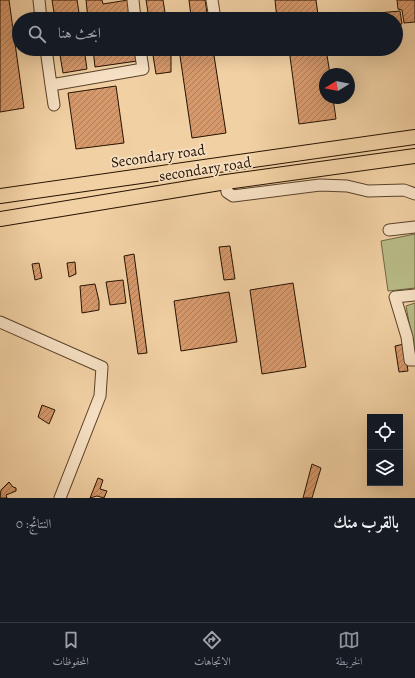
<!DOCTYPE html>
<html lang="ar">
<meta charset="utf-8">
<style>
body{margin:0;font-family:Alegreya,Amiri,serif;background:#20242c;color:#f1f3f6;direction:rtl}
.controls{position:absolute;right:12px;bottom:12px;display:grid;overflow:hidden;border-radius:0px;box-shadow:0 4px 16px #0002}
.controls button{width:36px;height:36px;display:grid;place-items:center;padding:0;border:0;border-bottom:1px solid #363941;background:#171b24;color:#f1f3f6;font:20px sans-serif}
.compass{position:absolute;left:319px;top:68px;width:36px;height:36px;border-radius:50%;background:#171b24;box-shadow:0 4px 16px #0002;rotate:260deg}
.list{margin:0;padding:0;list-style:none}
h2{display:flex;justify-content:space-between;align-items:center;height:52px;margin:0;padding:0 16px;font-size:17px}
h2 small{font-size:13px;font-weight:400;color:#9ea1a6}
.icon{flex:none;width:22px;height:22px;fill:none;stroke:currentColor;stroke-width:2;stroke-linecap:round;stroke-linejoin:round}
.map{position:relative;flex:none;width:415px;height:498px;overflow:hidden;direction:ltr}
.search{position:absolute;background:#171b24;box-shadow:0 4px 16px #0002;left:12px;right:12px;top:12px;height:44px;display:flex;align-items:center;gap:10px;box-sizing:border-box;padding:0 14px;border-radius:22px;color:#9ea1a6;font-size:15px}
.sheet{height:124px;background:#171b24}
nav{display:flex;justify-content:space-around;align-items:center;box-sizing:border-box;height:56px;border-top:1px solid #363941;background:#171b24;font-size:11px;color:#9ea1a6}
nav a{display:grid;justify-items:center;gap:2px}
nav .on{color:#8c9099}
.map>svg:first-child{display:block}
.park{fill:#b8bb86;stroke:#706743}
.building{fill:url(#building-hatch);stroke:#271300}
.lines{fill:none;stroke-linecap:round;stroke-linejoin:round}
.minor-casing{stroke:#5a4229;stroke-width:13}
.major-casing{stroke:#271300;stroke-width:16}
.minor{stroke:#f6e0c3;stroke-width:11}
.major{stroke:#f1d0a3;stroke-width:14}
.labels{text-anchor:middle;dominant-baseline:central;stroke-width:3.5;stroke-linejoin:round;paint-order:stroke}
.street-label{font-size:15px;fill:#271300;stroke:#f6e0c3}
</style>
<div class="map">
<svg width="415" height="498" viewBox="0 0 415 498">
<defs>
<pattern id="building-hatch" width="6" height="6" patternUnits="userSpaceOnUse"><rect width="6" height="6" fill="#d6996c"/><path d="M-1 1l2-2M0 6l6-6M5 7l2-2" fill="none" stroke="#ae7c56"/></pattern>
</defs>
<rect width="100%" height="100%" fill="#f1d0a3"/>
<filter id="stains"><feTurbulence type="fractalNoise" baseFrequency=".005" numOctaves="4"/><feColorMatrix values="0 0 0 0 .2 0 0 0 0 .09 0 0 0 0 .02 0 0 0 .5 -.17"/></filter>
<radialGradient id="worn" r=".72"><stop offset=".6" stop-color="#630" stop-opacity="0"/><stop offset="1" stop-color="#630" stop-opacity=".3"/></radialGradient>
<!-- park -->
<path class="park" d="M415,234V288L388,291L381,241Z
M415,303V350H414L406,306Z"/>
<!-- building -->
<path class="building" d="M0,0H9L24,108L0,112Z
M52,0H77L80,19H55Z
M86,0H102L103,4L128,0L131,19H88Z
M146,0H163L166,19H149Z
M189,0H205L208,19H187L186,16H191Z
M275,0H316L318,15L277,19Z
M397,0H415V22L404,23L402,10L398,9Z
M400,11L402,24L396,25V19H358L357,15Z
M59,49H84L87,69L63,73Z
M93,49H135L137,61L95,67Z
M152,49H171V72L156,74Z
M179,49H213L226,133L192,138Z
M289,49H326L330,74H325V98H333L336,119L299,124Z
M116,86L124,143L76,149L68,93Z
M230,246L235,279L224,280L219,247Z
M134,254L147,353L138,354L124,256Z
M75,262L76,274L69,277L67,263Z
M39,263L42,278L35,280L32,264Z
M123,280L126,303L110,305L106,282Z
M293,283L306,367L262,374L250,290Z
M95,284L99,301V310L82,313L80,286Z
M229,292L237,342L181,351L174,301Z
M404,344L408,371L399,372L395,346Z
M42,405L55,410L49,424L38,417Z
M312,464L321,468L312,498H303Z
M98,478L103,480L100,489L107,491L104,498L97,496L90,498Z
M9,482L13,487L16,488V491L6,495L7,498H0L1,490Z"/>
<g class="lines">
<defs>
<path id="minor" d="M39,0L41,19
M133,0L135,19
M212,0L215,19
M46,49L51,85L143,69L140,49
M51,85L54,105
M226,182L227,192L233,196L320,185L347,186L368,191L404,190L415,194
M389,230L415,227
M415,295L395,297L407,337L410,360H415
M0,322L102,367L100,396L60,498"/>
<path id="major" d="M0,196L415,137
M0,219L226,182L415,156"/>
</defs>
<!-- minor casing -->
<use href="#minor" class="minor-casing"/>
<!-- major casing -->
<use href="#major" class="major-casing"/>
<!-- minor -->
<use href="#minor" class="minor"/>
<!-- major -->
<use href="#major" class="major"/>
</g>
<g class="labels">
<!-- street labels -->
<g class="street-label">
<text transform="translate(158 156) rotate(-8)">Secondary road</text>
<text transform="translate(205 169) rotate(-9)">secondary road</text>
</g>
</g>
<rect width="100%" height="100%" filter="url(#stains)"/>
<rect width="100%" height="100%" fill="url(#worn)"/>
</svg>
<div class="controls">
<button><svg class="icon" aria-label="locate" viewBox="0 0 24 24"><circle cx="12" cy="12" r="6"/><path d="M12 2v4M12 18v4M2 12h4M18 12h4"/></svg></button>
<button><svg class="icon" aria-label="layers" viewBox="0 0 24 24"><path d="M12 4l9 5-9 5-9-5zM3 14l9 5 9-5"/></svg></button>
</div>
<svg class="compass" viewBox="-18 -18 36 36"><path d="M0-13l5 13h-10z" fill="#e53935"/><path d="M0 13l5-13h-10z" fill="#9ea1a6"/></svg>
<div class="search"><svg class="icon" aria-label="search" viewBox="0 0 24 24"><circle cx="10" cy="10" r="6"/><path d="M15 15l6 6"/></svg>ابحث هنا</div>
</div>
<section class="sheet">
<h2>بالقرب منك<small>النتائج: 0</small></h2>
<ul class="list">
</ul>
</section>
<nav>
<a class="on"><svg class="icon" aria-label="map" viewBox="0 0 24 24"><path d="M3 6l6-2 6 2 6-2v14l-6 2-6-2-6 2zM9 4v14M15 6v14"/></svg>الخريطة</a>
<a><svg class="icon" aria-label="directions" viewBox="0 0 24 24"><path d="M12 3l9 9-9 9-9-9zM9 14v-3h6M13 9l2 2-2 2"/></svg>الاتجاهات</a>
<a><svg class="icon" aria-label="saved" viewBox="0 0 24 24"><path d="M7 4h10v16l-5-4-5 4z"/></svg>المحفوظات</a>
</nav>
